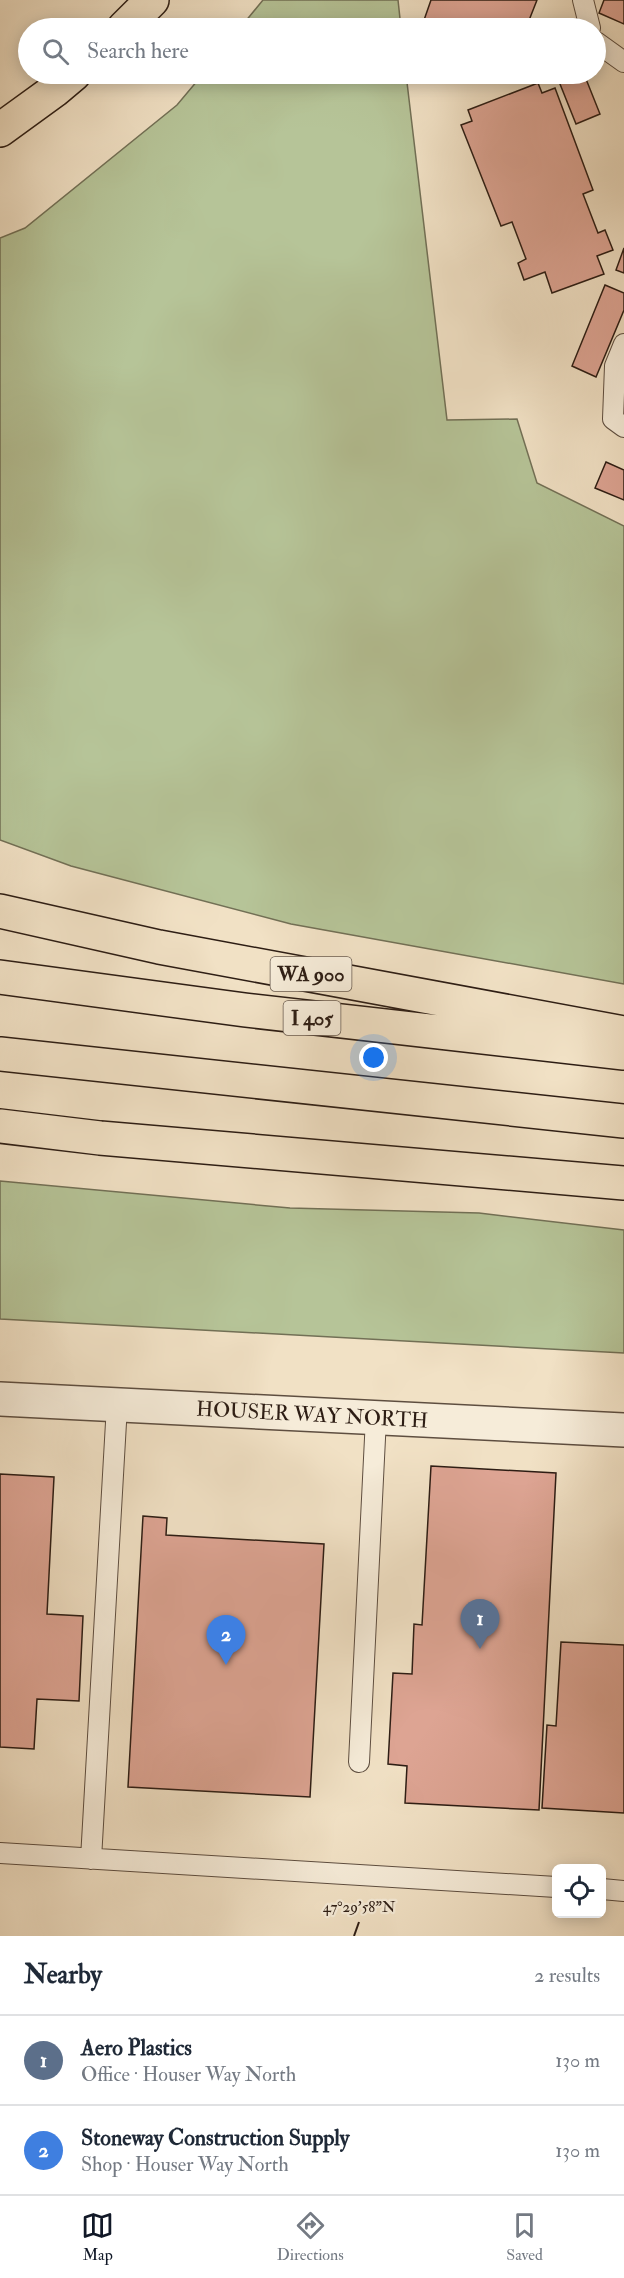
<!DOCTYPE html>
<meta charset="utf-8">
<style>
body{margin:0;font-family:"IM FELL Double Pica",serif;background:#f2f2f3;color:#1f2937}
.controls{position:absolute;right:18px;bottom:18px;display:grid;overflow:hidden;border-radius:9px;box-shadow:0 3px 15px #0003}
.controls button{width:54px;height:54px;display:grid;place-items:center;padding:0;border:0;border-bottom:2px solid #e0e1e3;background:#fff;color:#1f2937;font:30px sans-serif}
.you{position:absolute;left:374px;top:1058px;width:21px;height:21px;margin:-15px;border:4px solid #fff;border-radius:50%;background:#1a73e8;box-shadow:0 0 0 9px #1a73e833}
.badge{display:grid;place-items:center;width:39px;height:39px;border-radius:50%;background:#111827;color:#fff;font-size:20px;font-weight:700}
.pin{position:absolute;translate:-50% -50px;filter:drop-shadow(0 2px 3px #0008)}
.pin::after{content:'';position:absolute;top:32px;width:21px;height:18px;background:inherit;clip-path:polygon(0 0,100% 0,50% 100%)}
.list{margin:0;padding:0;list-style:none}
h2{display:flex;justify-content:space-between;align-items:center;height:78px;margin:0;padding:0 24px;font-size:26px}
h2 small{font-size:20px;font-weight:400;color:#747a83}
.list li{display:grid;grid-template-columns:39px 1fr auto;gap:18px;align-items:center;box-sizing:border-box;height:90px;padding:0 24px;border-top:2px solid #e0e1e3}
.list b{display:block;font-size:22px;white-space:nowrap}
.list p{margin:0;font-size:20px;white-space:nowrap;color:#747a83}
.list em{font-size:20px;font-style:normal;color:#747a83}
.icon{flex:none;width:33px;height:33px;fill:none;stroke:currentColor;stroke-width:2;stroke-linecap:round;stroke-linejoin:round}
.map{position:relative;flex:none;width:624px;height:1936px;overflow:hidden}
.search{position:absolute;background:#fff;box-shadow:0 3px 15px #0003;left:18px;right:18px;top:18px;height:66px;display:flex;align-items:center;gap:15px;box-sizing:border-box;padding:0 21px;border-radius:33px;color:#747a83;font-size:22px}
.sheet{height:258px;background:#fff}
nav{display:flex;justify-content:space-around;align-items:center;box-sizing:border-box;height:84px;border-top:2px solid #e0e1e3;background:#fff;font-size:16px;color:#747a83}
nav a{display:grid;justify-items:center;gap:3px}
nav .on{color:#111827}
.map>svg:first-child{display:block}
.green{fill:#b6c498;stroke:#727056;stroke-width:1.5}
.building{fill:#dda493;stroke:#2d1d14;stroke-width:1.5}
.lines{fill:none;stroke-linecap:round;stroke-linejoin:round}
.service-casing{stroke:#5e4e40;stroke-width:22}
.tertiary-casing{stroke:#5e4e40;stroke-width:36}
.primary-casing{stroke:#2d1d14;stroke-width:36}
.motorway-casing{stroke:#2d1d14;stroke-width:36}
.service{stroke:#f6ecd9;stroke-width:20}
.tertiary{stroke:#f6ecd9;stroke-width:33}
.primary{stroke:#f1e1c5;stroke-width:33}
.motorway{stroke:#f1e1c5;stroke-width:33}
.ticks{fill:none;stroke:#2d1d14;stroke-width:2}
.labels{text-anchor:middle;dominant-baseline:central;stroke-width:4.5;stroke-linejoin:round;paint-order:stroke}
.shield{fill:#f6ecd9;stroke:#695b4f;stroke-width:1.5}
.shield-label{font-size:20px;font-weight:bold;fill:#2d1d14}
.street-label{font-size:21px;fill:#2d1d14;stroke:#f6ecd9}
.ticks-label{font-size:15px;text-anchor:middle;fill:#2d1d14;stroke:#f6ecd9;stroke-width:4.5;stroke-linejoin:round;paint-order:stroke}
</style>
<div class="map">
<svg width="624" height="1936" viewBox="0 0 624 1936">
<rect width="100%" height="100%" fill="#f1e1c5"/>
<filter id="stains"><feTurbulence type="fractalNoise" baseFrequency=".00333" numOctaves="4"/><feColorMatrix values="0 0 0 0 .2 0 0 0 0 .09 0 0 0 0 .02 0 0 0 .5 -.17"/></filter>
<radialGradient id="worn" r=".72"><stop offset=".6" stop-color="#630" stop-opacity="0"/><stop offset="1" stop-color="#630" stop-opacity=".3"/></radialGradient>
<!-- green -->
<path class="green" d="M263,0H398L401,28H240Z
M203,74H406L447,420L517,419L537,483L624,526V984L291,924L71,866L0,840V238L25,228L177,105Z
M0,1181L290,1208L479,1213L624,1230V1353L0,1319Z"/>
<!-- building -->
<path class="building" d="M431,0H537L526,28H439L423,23Z
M604,0H624V24L599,13Z
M556,74H584L600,114L576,124Z
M538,83L542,93L555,88L593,190L583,194L598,233L605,230L613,250L597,256L604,274L552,293L545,272L524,280L518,263L526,259L512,222L501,226L461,125L472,121L468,110Z
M624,248V273L616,270Z
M605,285L624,293V310L596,377L572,366Z
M606,462L624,470V500L595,488Z
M431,1466L556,1473L539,1810L405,1803L407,1766L388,1764L393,1673L412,1674L414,1624L422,1625Z
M0,1474L54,1477L47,1614L83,1616L79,1701L37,1699L34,1749L0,1747Z
M143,1516L167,1518L166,1535L324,1544L310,1797L128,1787Z
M561,1642L624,1645V1813L542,1808L547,1725L556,1726Z"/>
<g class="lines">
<defs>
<path id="service" d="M583,0L590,28
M596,42L624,62
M624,344L615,366L613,419L624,427
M359,1762L376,1418
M0,1853L556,1887
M91,1859L117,1405
M602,1889L624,1891"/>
<path id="tertiary" d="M0,1399L624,1430"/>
<path id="primary" d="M124,28L152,0
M0,130L55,90L74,74"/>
<path id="motorway" d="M0,911L159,947L624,1033
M0,977L245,1010L624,1053
M0,1054L624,1121
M0,1126L100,1138L624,1183"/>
</defs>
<!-- service casing -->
<use href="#service" class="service-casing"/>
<!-- tertiary casing -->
<use href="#tertiary" class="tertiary-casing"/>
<!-- primary casing -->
<use href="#primary" class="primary-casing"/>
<!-- motorway casing -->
<use href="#motorway" class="motorway-casing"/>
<!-- service -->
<use href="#service" class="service"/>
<!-- tertiary -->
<use href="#tertiary" class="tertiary"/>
<!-- primary -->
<use href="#primary" class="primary"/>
<!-- motorway -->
<use href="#motorway" class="motorway"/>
</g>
<!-- ticks -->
<path class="ticks" d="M354,1936L359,1922"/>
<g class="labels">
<!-- shield labels -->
<g class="shield">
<rect x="270.5" y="957" width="81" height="34" rx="4.5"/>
<rect x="283.5" y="1001" width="57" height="34" rx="4.5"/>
</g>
<g class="shield-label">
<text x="311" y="974">WA 900</text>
<text x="312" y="1018">I 405</text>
</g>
<!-- street labels -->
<g class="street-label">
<text transform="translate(312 1415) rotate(3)">HOUSER WAY NORTH</text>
</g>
</g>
<g class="ticks-label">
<text x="359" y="1912">47°29'58"N</text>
</g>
<rect width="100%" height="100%" filter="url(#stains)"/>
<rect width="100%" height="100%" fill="url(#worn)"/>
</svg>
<div class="controls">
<button><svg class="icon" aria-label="locate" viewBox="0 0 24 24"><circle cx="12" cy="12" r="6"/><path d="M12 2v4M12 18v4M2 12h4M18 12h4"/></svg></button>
</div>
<div class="you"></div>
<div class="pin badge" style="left:480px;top:1649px;background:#5c6f8a">1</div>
<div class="pin badge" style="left:226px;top:1665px;background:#3f7fe0">2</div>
<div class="search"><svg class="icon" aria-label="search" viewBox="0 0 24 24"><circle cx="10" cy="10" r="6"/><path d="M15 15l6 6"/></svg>Search here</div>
</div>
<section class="sheet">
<h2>Nearby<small>2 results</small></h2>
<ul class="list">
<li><span class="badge" style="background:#5c6f8a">1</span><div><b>Aero Plastics</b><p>Office · Houser Way North</p></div><em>130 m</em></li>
<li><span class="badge" style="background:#3f7fe0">2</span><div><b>Stoneway Construction Supply</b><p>Shop · Houser Way North</p></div><em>130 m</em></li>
</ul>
</section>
<nav>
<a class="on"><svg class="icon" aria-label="map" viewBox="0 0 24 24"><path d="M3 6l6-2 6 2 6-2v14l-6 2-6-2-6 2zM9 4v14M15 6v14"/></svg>Map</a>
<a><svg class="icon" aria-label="directions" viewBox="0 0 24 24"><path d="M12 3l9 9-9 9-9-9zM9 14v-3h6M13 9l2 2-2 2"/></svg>Directions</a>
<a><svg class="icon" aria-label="saved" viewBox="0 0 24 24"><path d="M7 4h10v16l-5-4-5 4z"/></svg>Saved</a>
</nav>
